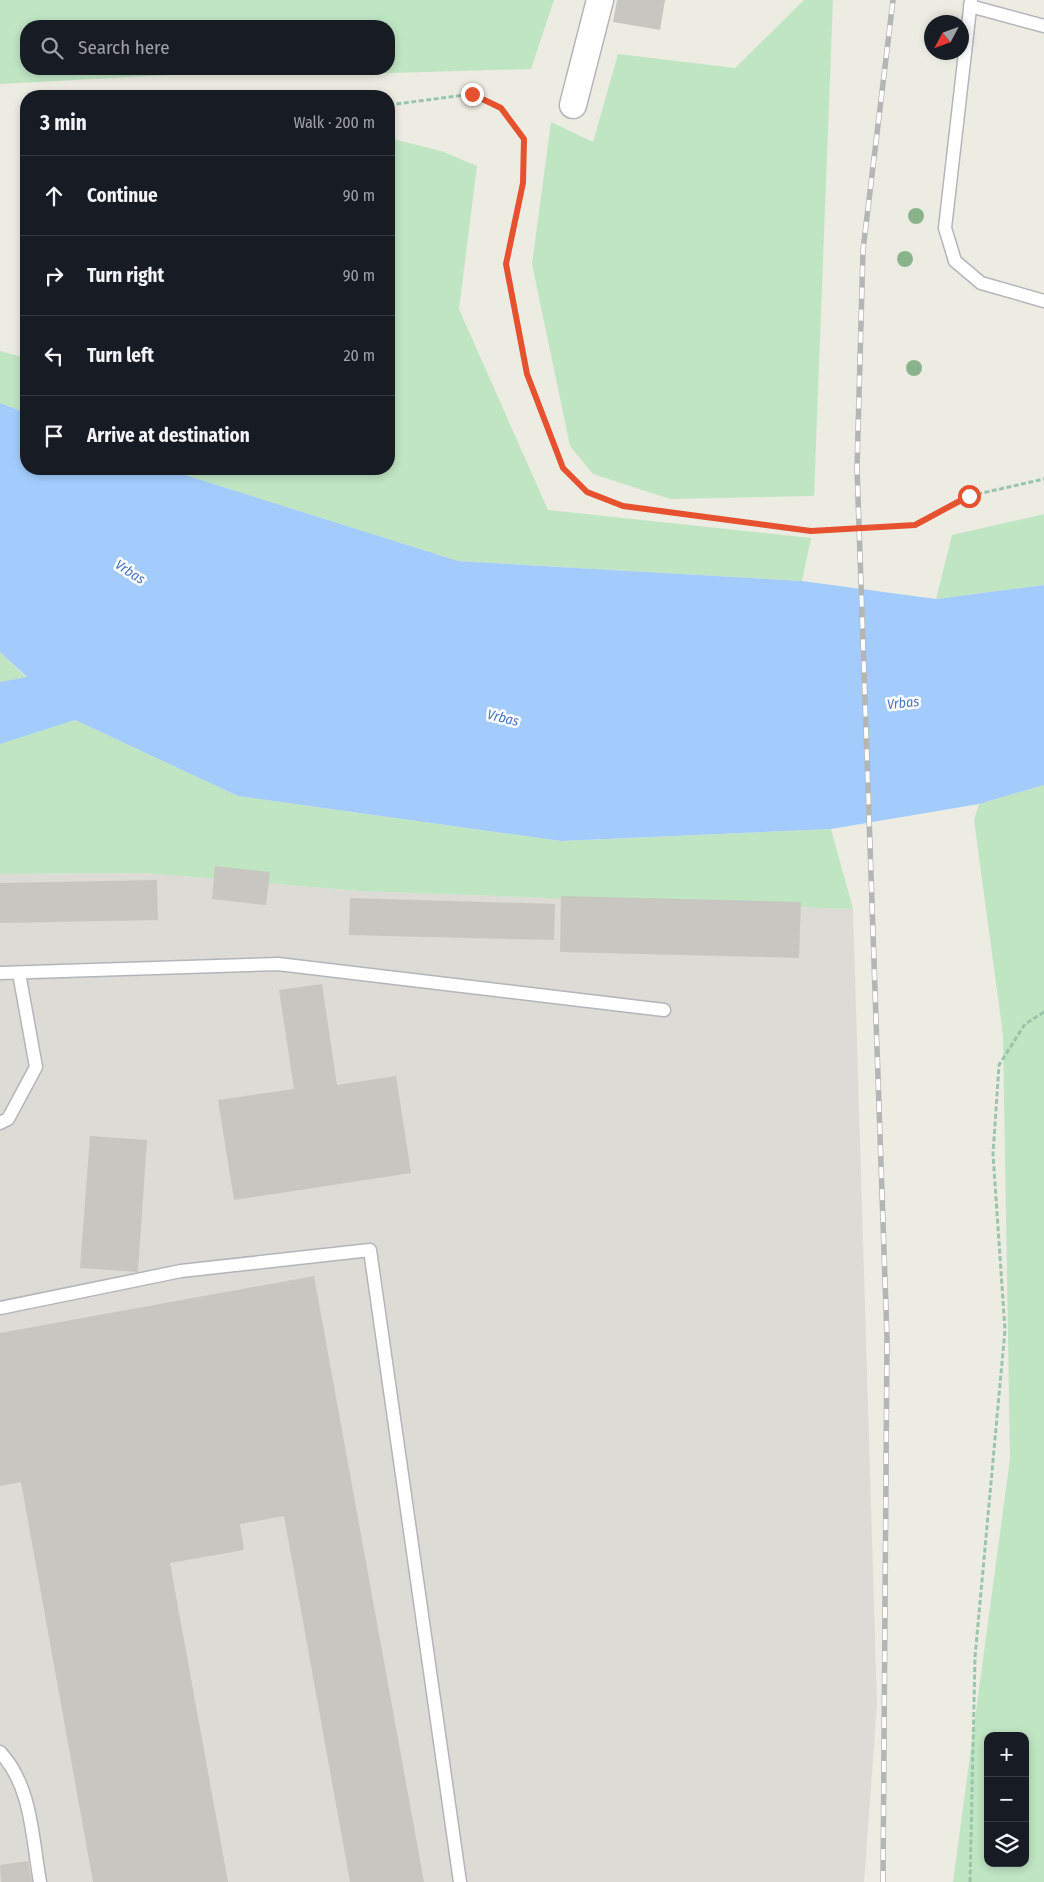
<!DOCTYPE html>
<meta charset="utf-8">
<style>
body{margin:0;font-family:"Fira Sans Condensed",sans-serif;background:#242831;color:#f1f3f6}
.controls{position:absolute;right:15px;bottom:15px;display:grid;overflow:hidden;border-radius:10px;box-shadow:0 2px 8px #0003}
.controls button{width:45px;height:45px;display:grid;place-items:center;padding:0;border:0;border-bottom:1px solid #363941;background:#171b24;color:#f1f3f6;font:25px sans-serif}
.compass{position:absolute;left:924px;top:15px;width:45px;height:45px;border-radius:50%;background:#171b24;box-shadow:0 2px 8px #0003;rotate:229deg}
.stop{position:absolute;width:15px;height:15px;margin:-11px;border:4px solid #e65130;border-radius:50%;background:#fff}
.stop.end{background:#e65130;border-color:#fff;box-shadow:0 1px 5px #0008}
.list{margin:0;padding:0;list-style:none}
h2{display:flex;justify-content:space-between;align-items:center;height:65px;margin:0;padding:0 20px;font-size:21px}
h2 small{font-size:16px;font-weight:400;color:#9ea1a6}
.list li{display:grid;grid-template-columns:32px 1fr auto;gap:15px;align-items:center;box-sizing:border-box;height:80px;padding:0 20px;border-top:1px solid #363941}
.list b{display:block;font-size:19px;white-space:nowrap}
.list em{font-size:16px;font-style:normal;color:#9ea1a6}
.icon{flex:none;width:28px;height:28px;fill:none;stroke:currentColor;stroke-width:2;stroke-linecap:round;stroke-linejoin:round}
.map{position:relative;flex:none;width:1044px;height:1882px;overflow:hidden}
.search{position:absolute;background:#171b24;box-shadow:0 2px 8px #0003;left:20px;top:20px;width:375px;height:55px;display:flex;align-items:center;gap:12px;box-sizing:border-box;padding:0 18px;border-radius:20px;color:#9ea1a6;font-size:19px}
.panel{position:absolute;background:#171b24;box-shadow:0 2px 8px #0003;left:20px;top:90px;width:375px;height:385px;border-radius:20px}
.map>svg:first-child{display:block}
.industrial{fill:#dcdbd5}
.green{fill:#bfe5c3;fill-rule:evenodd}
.water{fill:#a3ccfd}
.building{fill:#c8c6c0}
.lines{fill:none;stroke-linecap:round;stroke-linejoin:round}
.lane-casing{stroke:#b3b5ba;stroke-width:15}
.street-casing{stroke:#b3b5ba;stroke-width:29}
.path{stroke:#99c5aa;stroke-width:3;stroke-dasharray:5 2.5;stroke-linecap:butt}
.lane{stroke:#fff;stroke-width:12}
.street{stroke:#fff;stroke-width:26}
.rail-casing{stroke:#b4b5b5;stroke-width:5.5}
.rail{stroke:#fff;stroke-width:4;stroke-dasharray:11;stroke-linecap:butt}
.tree{fill:#89b48b}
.route{stroke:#e65130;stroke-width:6}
.labels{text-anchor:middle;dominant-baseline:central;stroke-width:5;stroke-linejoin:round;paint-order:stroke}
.water-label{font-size:14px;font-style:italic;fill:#4675c0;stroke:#fff}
</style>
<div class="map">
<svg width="1044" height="1882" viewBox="0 0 1044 1882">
<rect width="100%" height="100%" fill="#edece3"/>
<!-- industrial -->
<path class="industrial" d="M144,873L360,891L853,909L877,1705L864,1882H0V874Z"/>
<!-- green -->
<path class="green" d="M0,0H554L531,69L324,75L242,71L0,84ZM26,26H389V69H26Z
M804,0H833L814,496L670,499L593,474L570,446L532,264L551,122L593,142L618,54L735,68Z
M389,138L441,151L477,166L459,309L548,510L811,538L802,581L458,561L166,469H389Z
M0,351L26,358V413L0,403Z
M1044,514V585L936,599L952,535Z
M0,652L27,678L0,682Z
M75,720L238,796L561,841L831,829L853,909L360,891L144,873L0,874V744Z
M1044,785V1882H953L1010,1459L1003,1035L974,820L979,804ZM988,1736H1025V1863H988Z"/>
<!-- water -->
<path class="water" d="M0,403L26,413V469H166L458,561L802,581L936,599L1044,585V785L979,804L831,829L561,841L238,796L75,720L0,744V682L27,677L0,652Z"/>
<!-- building -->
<path class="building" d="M617,0H665L660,30L613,22Z
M215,866L270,872L266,905L212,899Z
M157,880L158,920L0,923V883Z
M561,896L801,902L799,958L560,952Z
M350,898L555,904L554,940L349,935Z
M322,984L337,1085L396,1076L411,1173L234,1200L218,1100L294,1089L279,990Z
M90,1136L147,1140L138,1272L80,1268Z
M314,1276L424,1882H350L284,1516L240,1524L244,1550L170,1563L228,1882H93L21,1482L0,1486V1333Z
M28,1861L32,1882H1L0,1865Z"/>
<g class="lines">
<defs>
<path id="lane" d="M971,0L945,228L955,261L981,283L1044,301
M970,6L1044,26
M0,973L278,964L664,1010
M0,1123L8,1119L36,1067L19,973
M0,1308L181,1271L370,1250L460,1882
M0,1752C32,1786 32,1838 40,1882"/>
<path id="street" d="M573,105L600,0"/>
</defs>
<!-- lane casing -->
<use href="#lane" class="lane-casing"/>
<!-- street casing -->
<use href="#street" class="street-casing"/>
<!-- path -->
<path class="path" d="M389,105L472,94L501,108L524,139L523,183L506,263L527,374L563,468L587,492L623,506L811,531L915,525L969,496L1044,479
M970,1882L975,1657L1005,1330L993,1154L999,1065L1025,1024L1044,1012"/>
<!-- lane -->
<use href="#lane" class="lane"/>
<!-- street -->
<use href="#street" class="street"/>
<defs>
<path id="rail" d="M883,1882L887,1338L857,468L863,250L893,0"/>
</defs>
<!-- rail casing -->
<use href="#rail" class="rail-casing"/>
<!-- rail -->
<use href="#rail" class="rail"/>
</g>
<!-- trees -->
<g class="tree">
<circle cx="916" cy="216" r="8"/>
<circle cx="905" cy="259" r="8"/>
<circle cx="914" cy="368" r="8"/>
</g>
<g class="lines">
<!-- route -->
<path class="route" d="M472,94L501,108L524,139L523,183L506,264L527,374L563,468L587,492L623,506L811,531L915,525L969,496"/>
</g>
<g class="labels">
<!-- water labels -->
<g class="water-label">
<text transform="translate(130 572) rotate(33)">Vrbas</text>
<text transform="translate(903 703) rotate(-6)">Vrbas</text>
<text transform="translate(503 718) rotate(14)">Vrbas</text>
</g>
</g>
</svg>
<div class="controls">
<button>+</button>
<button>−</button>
<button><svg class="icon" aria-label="layers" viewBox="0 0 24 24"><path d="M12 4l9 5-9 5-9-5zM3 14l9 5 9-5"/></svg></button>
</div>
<svg class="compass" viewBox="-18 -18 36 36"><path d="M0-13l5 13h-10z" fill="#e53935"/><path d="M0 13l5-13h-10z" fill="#9ea1a6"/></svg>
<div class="stop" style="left:969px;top:496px"></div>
<div class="stop end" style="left:472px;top:94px"></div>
<div class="search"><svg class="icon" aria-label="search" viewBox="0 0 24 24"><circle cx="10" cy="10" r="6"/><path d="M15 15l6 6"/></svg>Search here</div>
<section class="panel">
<h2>3 min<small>Walk · 200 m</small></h2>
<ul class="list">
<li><svg class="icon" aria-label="ahead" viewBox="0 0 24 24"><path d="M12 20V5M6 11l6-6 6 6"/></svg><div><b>Continue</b></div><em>90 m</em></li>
<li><svg class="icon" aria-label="right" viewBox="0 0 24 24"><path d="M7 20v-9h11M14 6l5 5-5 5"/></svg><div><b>Turn right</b></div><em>90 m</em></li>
<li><svg class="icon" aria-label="left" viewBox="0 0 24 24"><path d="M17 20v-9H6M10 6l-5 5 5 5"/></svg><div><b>Turn left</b></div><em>20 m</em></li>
<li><svg class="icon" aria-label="arrive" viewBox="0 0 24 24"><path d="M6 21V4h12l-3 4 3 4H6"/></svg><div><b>Arrive at destination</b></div></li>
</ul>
</section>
</div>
